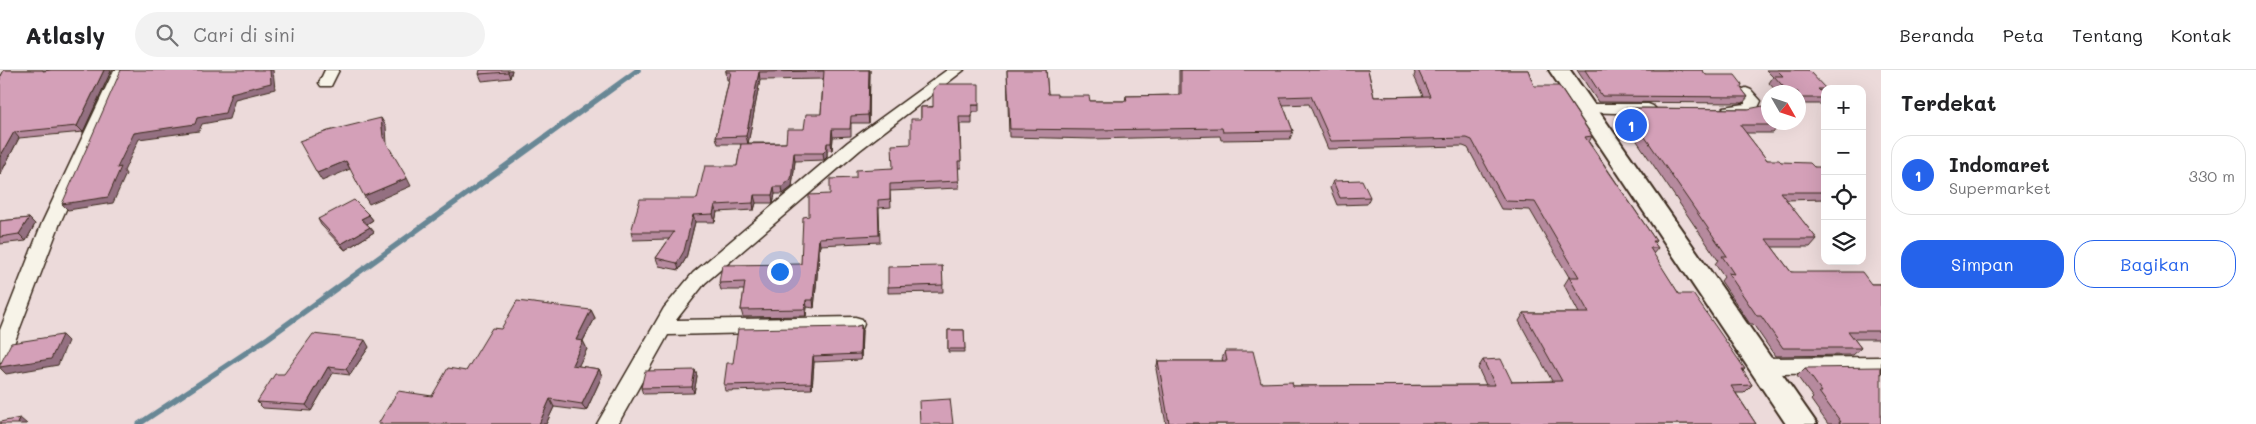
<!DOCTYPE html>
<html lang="id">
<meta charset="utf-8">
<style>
body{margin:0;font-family:Mali,sans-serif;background:#f2f2f2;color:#202124}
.controls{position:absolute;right:15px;top:15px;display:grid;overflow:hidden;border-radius:10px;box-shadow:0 5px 20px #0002}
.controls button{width:45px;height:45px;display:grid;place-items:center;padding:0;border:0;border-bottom:1px solid #e0e0e0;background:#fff;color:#202124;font:25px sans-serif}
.compass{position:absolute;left:1761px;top:15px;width:45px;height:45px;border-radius:50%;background:#fff;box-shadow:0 5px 20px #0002;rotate:129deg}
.you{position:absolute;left:779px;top:201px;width:18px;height:18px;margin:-12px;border:4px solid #fff;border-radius:50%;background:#1a73e8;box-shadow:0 0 0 8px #1a73e833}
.badge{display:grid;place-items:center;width:32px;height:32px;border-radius:50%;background:#2563eb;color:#fff;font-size:16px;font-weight:700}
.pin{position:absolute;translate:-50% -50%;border:2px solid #fff;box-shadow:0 1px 5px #0006}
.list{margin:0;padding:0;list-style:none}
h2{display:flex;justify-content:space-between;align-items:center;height:65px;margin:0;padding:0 20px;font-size:21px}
h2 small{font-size:16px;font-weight:400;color:#757577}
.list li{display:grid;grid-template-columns:32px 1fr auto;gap:15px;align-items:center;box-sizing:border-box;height:80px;margin:0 10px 10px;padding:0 10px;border:1px solid #e0e0e0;border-radius:20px}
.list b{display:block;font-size:19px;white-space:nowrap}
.list p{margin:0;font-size:16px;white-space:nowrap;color:#757577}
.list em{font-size:16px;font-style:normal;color:#757577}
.actions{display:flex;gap:10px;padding:15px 20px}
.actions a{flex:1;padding:11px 0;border:1px solid #2563eb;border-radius:20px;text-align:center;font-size:18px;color:#2563eb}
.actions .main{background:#2563eb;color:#fff}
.icon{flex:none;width:28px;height:28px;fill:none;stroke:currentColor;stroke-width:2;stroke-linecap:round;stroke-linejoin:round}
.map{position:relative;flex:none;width:1881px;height:354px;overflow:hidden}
header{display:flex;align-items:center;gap:30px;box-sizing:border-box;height:70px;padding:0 25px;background:#fff;border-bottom:1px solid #e0e0e0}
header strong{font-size:24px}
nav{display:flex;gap:28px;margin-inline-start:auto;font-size:18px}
.search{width:350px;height:45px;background:#f2f2f2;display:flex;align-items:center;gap:12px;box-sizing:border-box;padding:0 18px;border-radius:28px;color:#757577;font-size:19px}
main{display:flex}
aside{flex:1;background:#fff}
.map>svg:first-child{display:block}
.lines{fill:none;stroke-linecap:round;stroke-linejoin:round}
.stream{stroke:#678795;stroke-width:5.5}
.street-casing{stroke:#3b2a1e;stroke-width:3}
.secondary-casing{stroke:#3b2a1e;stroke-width:4}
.street{fill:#f7f3e8;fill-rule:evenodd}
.secondary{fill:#f7f3e8;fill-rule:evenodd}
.wall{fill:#b68a9e;stroke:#3b2a1e;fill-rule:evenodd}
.shaded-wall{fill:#947081;stroke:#3b2a1e}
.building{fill:#d4a0b8;stroke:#3b2a1e}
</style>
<header>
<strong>Atlasly</strong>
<div class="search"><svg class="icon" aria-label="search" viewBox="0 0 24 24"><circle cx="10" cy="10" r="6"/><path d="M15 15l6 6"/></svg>Cari di sini</div>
<nav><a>Beranda</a><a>Peta</a><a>Tentang</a><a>Kontak</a></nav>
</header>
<main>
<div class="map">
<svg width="1881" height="354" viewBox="0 0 1881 354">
<rect width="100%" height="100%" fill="#ecdada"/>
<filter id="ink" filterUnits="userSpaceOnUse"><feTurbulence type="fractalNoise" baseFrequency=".02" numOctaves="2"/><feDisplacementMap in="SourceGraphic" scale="10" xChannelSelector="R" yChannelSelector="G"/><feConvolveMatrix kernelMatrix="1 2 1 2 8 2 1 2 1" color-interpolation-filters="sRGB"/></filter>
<g filter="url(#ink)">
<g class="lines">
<!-- stream -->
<path class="stream" d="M139,354L268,268L638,0"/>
<defs>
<path id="street" d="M114,0H128L60,153L10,284L7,289L0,292V260L42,153Z
M325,0H339L331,16H321L319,13Z
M947,0H964L860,80L705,213L676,250L855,247L862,249L864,254L862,259L855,261L668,265L618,354H597L664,238L693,203L848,72Z
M1746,18L1751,20L1761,31L1756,42L1729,45L1724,43L1721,40L1724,37L1745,34V32L1738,23L1741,20Z
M1587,34H1648L1653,36L1656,39L1653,42L1648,44L1582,42L1579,39L1582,36Z
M1881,287V303L1763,304L1756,302L1753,296L1756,290L1763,288Z"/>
<path id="secondary" d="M1549,0H1570L1817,354H1786Z"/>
</defs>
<!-- street casing -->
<use href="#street" class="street-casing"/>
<!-- secondary casing -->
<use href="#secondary" class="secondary-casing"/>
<!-- street -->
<use href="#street" class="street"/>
<!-- secondary -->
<use href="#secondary" class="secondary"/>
</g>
<!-- wall -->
<path class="wall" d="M4,0H111V1L83,62L19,68L0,105L1,6Z
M512,0L510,8L482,11L479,4Z
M726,0H870L869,53H851V66L833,67L832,80L827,81V87L824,90L795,91L792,117L783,124H775L773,133H756L754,140L717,142L715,152H695L686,188L679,200L659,196L656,188L669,169L633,170L631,162L697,129L737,96L741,74H718L716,67L729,10H727L726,2ZM823,9L821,44L804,59L786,73H748L760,10Z
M1007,0H1046L1048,24L1057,26L1090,31H1125L1126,26L1179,25V0H1368L1374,27L1423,26L1414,6L1415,4L1414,0H1528L1534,16L1592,66L1589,72L1656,171L1654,173L1658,178L1653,184L1679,224L1745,299L1743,301L1752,315L1744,323H1736L1756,354H1166L1156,299L1158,291H1223L1222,289L1225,281L1261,313L1293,316L1486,315L1478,298L1483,290L1512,312L1552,311L1519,251L1524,243H1579L1564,215L1569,207L1530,140L1501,139L1468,78L1463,76L1328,79L1309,34L1283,35L1293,61L1290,69L1221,70L1220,66L1093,69L1009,67Z
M1577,0H1702L1706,5L1741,18L1748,27L1743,33L1598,32Z
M1766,0H1808L1825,19V21L1823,24L1825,26V29L1821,34H1798V22H1777L1769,13L1773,7Z
M979,35V42H972V54H960L961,91V98H958L959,118L890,121L891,137L879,138L880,172L820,175L814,238L807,237L806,246L743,247L741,240L744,220H721L719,213L801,194L809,146L830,124L856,108L893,98L911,74L921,49V37Z
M1625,38L1748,39L1779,55L1773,63H1746L1767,90L1814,97L1825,100V129L1786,130L1817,169L1810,177H1772L1791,202L1871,214H1881V269H1854L1861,278L1853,285L1775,286L1753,254H1750L1721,211L1724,207L1715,194L1718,190L1620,46Z
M1333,111L1370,127L1367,134L1337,135L1330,118Z
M369,145L373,150L367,154L374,162L345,180L321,155L318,149Z
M29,148L35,154L26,171L0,174V151Z
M942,196L943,222L888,223V217Z
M591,240L595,248L583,271L587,279L578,296L599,299L602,306L586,341L554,337L546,354H378L432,326L466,301L501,259Z
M861,255L862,261L861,290L814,292L812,319L725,321L724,315L733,293Z
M948,260H964L965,282H948Z
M369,277L350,305L333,303L311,341L263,338L257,332Z
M1805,298L1881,354H1828L1811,330L1813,328L1797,306Z
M695,300L697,306L694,323L643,324L641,318Z"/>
<!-- shaded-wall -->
<path class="shaded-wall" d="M104,0H111V1L83,62L77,56Z
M270,0H273L275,19L235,29L229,49L202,54L199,61L139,69L124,101L126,104L113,133L68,140L62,134L134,63L197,48L231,23Z
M508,0H512L510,8L508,2Z
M869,0H870L869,53L868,45Z
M759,2L760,10L748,74L746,66Z
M381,48L386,56L387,75L383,67Z
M832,59L833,67L832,80L831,73Z
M14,62L19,68L0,105V87Z
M827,73V87L824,90L823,83Z
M794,83L795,91L792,117L783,124L782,117Z
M346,91L350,99L322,111L317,103Z
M407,108L411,116L369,134L364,126Z
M774,117L775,124L773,133L772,125Z
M754,125L756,133L754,140L753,133Z
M715,135L717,142L715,152L713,144Z
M369,145L373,150L365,155L361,149Z
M693,145L695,152L686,188L679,200L677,193Z
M29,148L35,154L26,171L19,164Z
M370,157L374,162L345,180L341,174Z
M819,168L820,175L814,238L813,230Z
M806,230L807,237L806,246L805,239Z
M591,240L595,248L579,278L576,270Z
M861,255L862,261L861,290L860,284Z
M62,265L68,271L58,295L6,304L0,298V297Z
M365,270L369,277L350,305L346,299Z
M583,271L587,279L575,303L572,295Z
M813,286L814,292L812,319L811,313Z
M328,297L333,303L311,341L306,335Z
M599,299L602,306L586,341L582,334Z
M695,300L697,306L694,323L692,317Z
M550,329L554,337L546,354H539Z
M20,348L27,354H18Z"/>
<!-- building -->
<path class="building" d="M4,0H43V1L51,0H104L77,56L14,62L0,87V7L1,6Z
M121,0H270L271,13L231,23L225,43L197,48L195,54L134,63L117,98L121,97L108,127L62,134Z
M480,0H508V2L479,4Z
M726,0H869L868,45L851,46L850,59H832L831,73H827L826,80L823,83H794L791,109L782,117H774L772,125H754L753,133L715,135L713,144L693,145L684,181L677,193L656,188L674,162H631L640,129H697L705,96H737L741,74L786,73L787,59H804L806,44H821L824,1L759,2L746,66L716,67L731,2H726Z
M1007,0H1046L1048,24H1057V26H1089L1090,31H1127L1126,26L1181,25V0H1368L1374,27H1381L1430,26L1418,0H1528L1534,16H1559L1592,66L1585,67L1656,171H1653L1658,178H1650L1679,224H1693L1745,299H1742L1752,315L1731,316L1756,354H1200L1199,353H1169L1158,291H1227L1225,281H1253L1261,313L1292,312L1293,316L1495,315L1483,290L1501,289L1512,312L1562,311L1524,243H1589L1569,207H1579L1535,132L1505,131L1472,70L1467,68L1331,71L1311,26L1280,27L1293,61L1223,62L1222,58L1094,60L1010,59Z
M1585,0H1702L1706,5H1735L1742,14L1741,18L1748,27L1602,26Z
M1777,0H1808L1826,19H1818L1825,26V28H1798V22H1788L1774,6H1783Z
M939,14H979V35H972V47H959L961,91H958L959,111L890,114V129L878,130L879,165L819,168L813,230H806L805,239L741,240L745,212L719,213L722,195L801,194L803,147L809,146V125L830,124V109L856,108V100L893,98L892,75L911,74V49H921V37H933V19Z
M1763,36L1768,43V52H1777L1779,55H1740L1767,90H1779L1781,92L1810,93L1814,97H1822L1825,100V122H1780L1817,169H1766L1791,202H1862L1871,214H1881V261H1848L1861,278H1783L1761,246H1757L1728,203L1734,204L1722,186H1727L1625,38L1748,39Z
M381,48L383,67L407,108L364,126L346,91L317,103L299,71L328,61Z
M1362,110L1370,127L1340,128L1333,111Z
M354,130L369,145L361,149L370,157L341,174L318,149Z
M29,148L19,164L0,167V151Z
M942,196L943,215L888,217V197Z
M517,231L591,240L576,270L583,271L572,295L599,299L582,334L550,329L539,354H378L398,321L432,326L448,298L466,301L492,258L501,259Z
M861,255L860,284L813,286L811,313L724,315L727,293H733L738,259L854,257Z
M948,260H964L965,279H948Z
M313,264L365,270L346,299L328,297L306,335L257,332L275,304H284Z
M62,265L51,289L0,297V295L11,273Z
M1881,297V354H1840L1839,352H1841L1819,322H1822L1805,298Z
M695,300L692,317L641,318L645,301Z
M950,329L953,354H920L919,331Z
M20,348L18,354H0V352Z"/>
</g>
</svg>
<div class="controls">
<button>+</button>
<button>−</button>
<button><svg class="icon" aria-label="locate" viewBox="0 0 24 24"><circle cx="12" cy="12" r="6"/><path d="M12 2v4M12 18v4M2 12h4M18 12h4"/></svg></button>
<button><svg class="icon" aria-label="layers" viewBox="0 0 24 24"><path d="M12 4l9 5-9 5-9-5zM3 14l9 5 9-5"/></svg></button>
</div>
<svg class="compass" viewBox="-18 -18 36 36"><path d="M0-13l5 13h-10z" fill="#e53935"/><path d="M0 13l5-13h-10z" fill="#757577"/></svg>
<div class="you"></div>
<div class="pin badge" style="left:1631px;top:55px">1</div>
</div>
<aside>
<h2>Terdekat<small></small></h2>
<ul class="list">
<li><span class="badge">1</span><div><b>Indomaret</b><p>Supermarket</p></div><em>330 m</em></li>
</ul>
<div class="actions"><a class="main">Simpan</a><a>Bagikan</a></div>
</aside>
</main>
